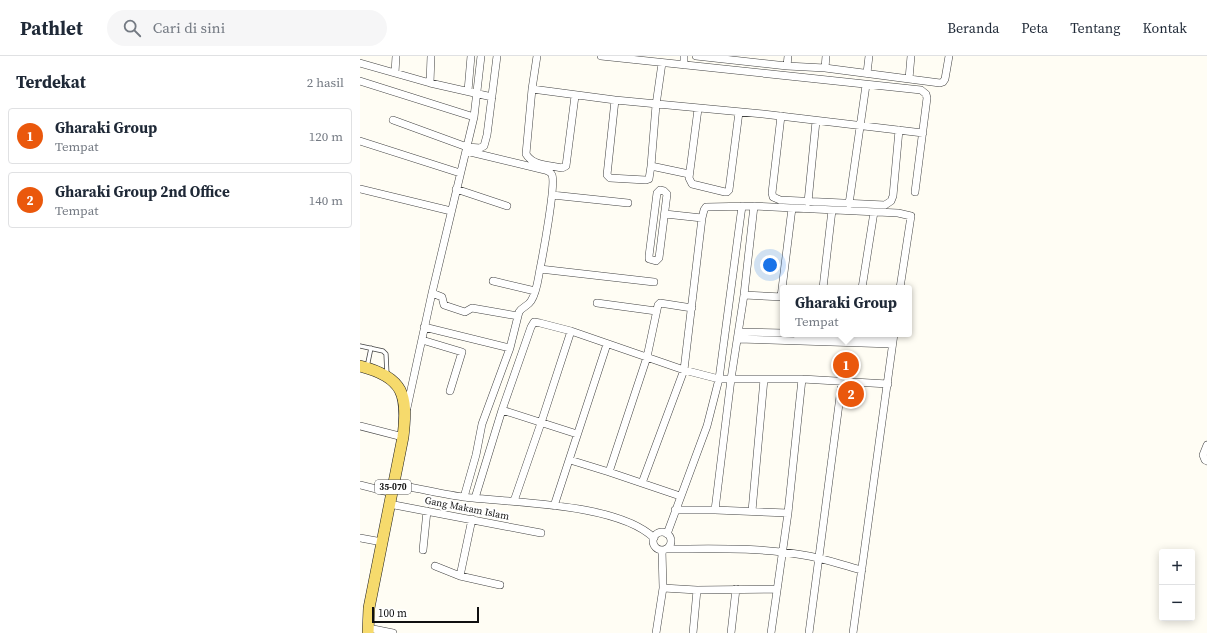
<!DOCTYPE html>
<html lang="id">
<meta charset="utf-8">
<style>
body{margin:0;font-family:"Source Serif 4",serif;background:#f6f6f7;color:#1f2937}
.controls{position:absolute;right:12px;bottom:12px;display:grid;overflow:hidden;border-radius:4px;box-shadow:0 2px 10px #0003}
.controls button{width:36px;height:36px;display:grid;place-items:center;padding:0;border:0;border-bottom:1px solid #e0e1e3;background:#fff;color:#1f2937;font:20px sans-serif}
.scale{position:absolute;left:12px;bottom:10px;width:107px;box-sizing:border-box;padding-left:4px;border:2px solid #101010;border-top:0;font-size:11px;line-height:14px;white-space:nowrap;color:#101010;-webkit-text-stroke:3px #fff;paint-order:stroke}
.you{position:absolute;left:410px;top:209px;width:14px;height:14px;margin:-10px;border:3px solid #fff;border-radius:50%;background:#1a73e8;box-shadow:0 0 0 6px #1a73e833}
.badge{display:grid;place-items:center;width:26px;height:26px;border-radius:50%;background:#ea580c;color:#fff;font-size:13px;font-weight:700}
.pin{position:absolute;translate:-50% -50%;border:2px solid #fff;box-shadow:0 1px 4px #0006}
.popup{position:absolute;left:420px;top:229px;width:132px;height:52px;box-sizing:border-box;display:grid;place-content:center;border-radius:4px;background:#fff;filter:drop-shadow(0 1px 3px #0005);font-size:13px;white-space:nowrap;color:#747a83}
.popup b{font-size:15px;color:#1f2937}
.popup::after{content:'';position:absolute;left:50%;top:100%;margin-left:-8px;border:8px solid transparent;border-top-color:#fff}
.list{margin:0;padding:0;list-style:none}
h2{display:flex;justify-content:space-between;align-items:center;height:52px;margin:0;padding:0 16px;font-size:17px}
h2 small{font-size:13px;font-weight:400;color:#747a83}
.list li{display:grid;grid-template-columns:26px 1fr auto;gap:12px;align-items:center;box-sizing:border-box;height:56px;margin:0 8px 8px;padding:0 8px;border:1px solid #e0e1e3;border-radius:4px}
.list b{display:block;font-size:15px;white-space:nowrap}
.list p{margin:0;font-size:13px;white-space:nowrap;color:#747a83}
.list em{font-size:13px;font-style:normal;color:#747a83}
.icon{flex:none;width:22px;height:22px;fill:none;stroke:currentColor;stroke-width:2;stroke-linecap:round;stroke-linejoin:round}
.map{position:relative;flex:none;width:847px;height:577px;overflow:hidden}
header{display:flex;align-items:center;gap:24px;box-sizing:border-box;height:56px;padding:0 20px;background:#fff;border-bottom:1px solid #e0e1e3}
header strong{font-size:19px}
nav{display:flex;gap:22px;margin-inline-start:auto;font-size:14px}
.search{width:280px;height:36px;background:#f6f6f7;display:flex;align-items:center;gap:10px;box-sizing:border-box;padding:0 14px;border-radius:22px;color:#747a83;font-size:15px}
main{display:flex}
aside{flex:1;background:#fff}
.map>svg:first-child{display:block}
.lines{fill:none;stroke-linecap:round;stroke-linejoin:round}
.service-casing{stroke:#434343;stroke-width:5}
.minor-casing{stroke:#434343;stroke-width:8}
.primary-casing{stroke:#212121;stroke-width:12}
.service{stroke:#fff;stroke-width:3.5}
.minor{stroke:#fff;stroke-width:7}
.primary{stroke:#f6da6c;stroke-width:11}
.labels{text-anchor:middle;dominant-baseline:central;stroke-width:4;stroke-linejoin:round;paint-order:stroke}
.shield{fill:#fff;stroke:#585858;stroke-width:1}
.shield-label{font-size:9px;font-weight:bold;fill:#101010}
.street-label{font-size:10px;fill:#101010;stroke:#fff}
</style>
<header>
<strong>Pathlet</strong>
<div class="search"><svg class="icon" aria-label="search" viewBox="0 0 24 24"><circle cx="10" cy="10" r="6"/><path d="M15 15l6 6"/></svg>Cari di sini</div>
<nav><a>Beranda</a><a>Peta</a><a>Tentang</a><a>Kontak</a></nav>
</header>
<main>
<aside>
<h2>Terdekat<small>2 hasil</small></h2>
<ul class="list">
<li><span class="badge">1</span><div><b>Gharaki Group</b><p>Tempat</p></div><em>120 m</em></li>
<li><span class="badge">2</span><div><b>Gharaki Group 2nd Office</b><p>Tempat</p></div><em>140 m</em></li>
</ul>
</aside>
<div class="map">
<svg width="847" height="577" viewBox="0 0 847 577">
<rect width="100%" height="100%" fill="#fffdf4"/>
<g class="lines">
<defs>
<path id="service" d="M0,290L23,295L26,298L27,319
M7,311L11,292"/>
<path id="minor" d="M177,0L172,33L166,98C173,110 189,109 202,112L206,110L215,40
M241,0L561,34L566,38L567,42L555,136
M336,0L427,10L465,12L580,27L583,26L585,23L589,0
M0,7L70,27L132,41
M324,9V0
M427,10L428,0
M465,12L466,0
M35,17L36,0
M507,17L509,0
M549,23L551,0
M0,25L114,61
M70,27L71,0
M172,33L255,44L403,58L563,77
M108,35L111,0
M255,44L247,119L250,122L286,124L289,123L291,110L296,49L302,7
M338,53L329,122L332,128L365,136H367L369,134L379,56
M421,60L412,137L413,141L420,144L525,149L531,145L533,140L539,74
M33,64L107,91L120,92L124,90L127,79L137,0
M0,85L100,117
M106,95L185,114C188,115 191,116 192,119C196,128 183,198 180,213L294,226
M291,110L329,118
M0,133L91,155
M96,133L147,150
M300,134L304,135L307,138L299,202L296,205L289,203V200L297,137Z
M192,139L268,147
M448,146L456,65
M489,148L506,29
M305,158L342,162
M133,225L175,235
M463,232L472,154
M502,232L514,156
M72,237L82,241L84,249L105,256L112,252L158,260
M384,239L423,241
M421,241L432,152
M237,247L296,255
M64,271L150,292
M379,276L423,277
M436,278L533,281
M378,283L532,288
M62,284L102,296L90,335
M47,352L72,237L114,61L121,0
M142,354L217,378
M0,370L43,381
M847,389L843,399L845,404L847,405
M210,404L249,416L320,440
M249,416L287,301L298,249L300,247L332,252
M282,427L324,314L342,162L344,154L346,151L394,150L538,157L551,160L540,232
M34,428C57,432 80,438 103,441C153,447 258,447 294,482
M0,429L32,437
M104,441L116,399L122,368L150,292L159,256C162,251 168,250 171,245C177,236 178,223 180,213
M115,442L142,354L171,271L174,266L180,267L211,275L324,314L359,323H442L528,328
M154,445L181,367L211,275
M29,448L181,477
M194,450L247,288
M315,454H355L428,457
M355,454L371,323L384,239L394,150
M392,455L404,323
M293 485a9 9 0 1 1 18 0a9 9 0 1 1-18 0Z
M307,478L347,370L359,323L382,150
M0,482L22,486
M306,493C351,493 398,491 443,499C463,502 482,509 502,514
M63,494L67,455
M75,510L100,520L140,529
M100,520L112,463
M303,532L337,534L417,533
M8,572L33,577
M296,577L303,532L302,494
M333,577L337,534
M371,577L376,533
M411,577L428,457L442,323
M449,577L482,325
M493,577L534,278"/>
<path id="primary" d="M0,310C44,321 48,339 43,381L9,552L8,577"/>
</defs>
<!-- service casing -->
<use href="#service" class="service-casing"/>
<!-- minor casing -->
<use href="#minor" class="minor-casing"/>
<!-- primary casing -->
<use href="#primary" class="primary-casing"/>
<!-- service -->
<use href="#service" class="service"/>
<!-- minor -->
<use href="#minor" class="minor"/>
<!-- primary -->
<use href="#primary" class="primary"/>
</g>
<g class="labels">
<!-- shield labels -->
<rect class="shield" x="15" y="424" width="36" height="14" rx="3"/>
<g class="shield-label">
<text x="33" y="431">35-070</text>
</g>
<!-- street labels -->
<g class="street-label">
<text transform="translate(107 452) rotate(11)">Gang Makam Islam</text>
</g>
</g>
</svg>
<div class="controls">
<button>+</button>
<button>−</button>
</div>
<div class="scale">100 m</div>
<div class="you"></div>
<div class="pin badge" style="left:486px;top:309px">1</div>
<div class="popup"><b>Gharaki Group</b>Tempat</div>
<div class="pin badge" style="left:491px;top:338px">2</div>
</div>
</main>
